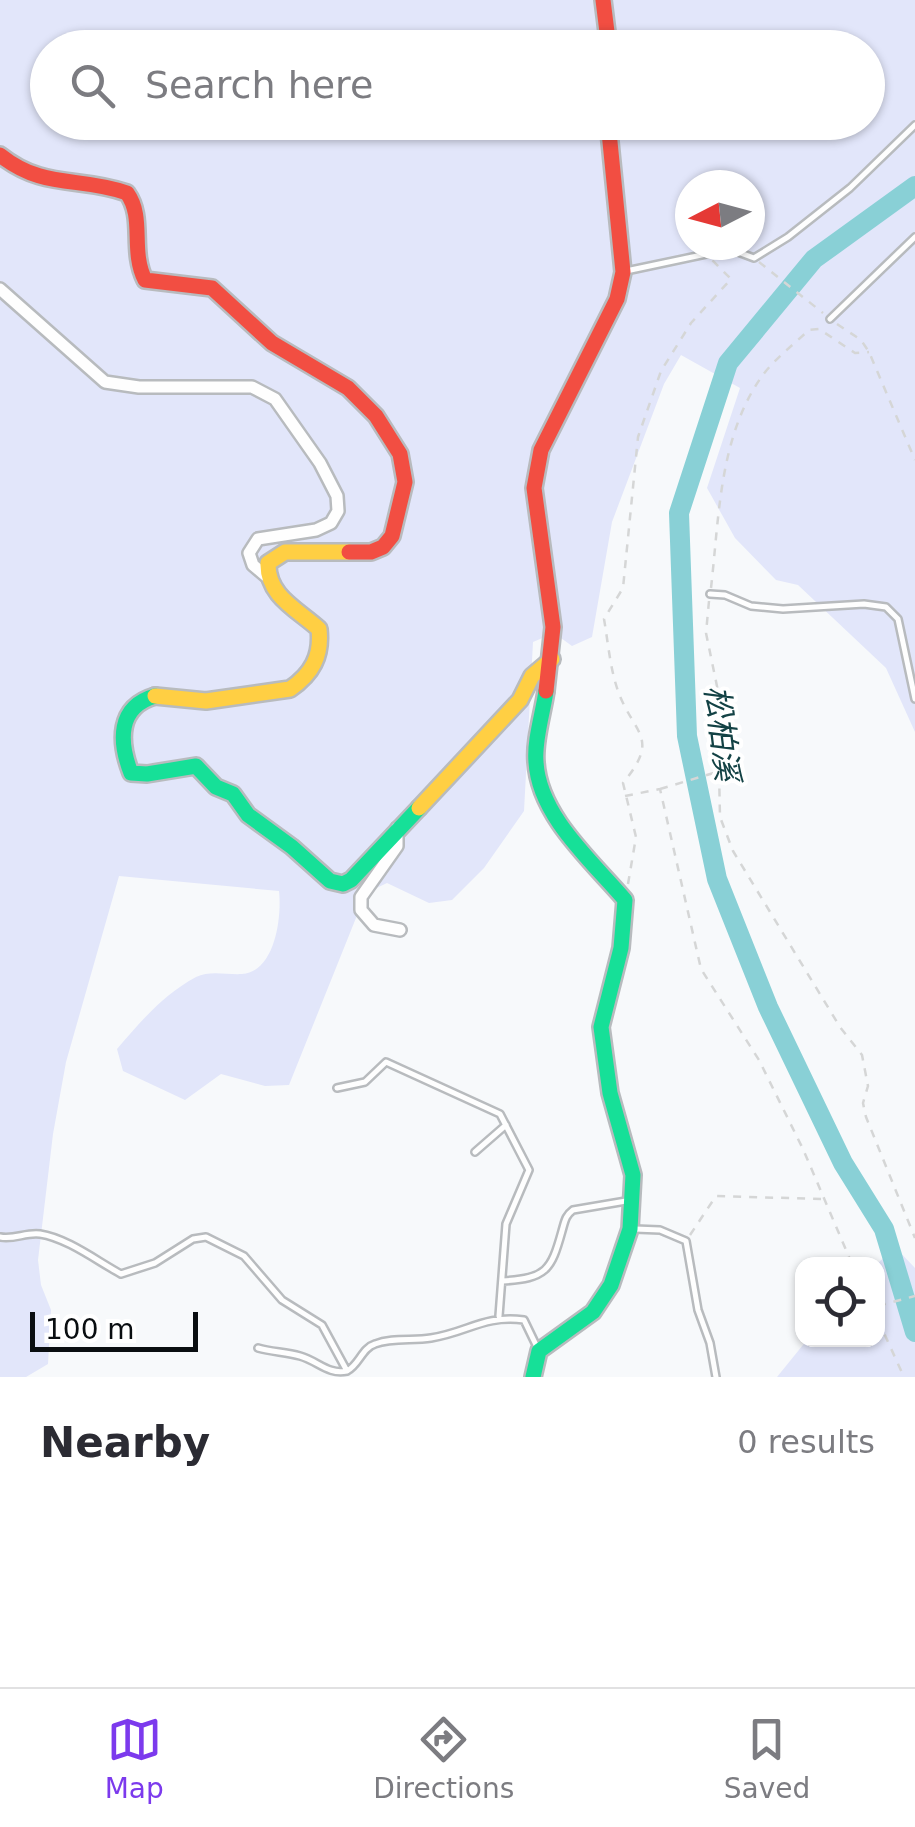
<!DOCTYPE html>
<meta charset="utf-8">
<style>
body{margin:0;font-family:"DejaVu Sans","Noto Sans TC",sans-serif;background:#f7f7f7;color:#2b2b33}
.controls{position:absolute;right:30px;bottom:30px;display:grid;overflow:hidden;border-radius:20px;box-shadow:0 2px 8px #0004}
.controls button{width:90px;height:90px;display:grid;place-items:center;padding:0;border:0;border-bottom:2px solid #e1e1e2;background:#fff;color:#2b2b33;font:50px sans-serif}
.compass{position:absolute;left:675px;top:170px;width:90px;height:90px;border-radius:50%;background:#fff;box-shadow:0 2px 8px #0004;rotate:264deg}
.scale{position:absolute;left:30px;bottom:25px;width:168px;box-sizing:border-box;padding-left:10px;border:5px solid #0a0e11;border-top:0;font-size:28px;line-height:35px;white-space:nowrap;color:#0a0e11;-webkit-text-stroke:8px #fff;paint-order:stroke}
.list{margin:0;padding:0;list-style:none}
h2{display:flex;justify-content:space-between;align-items:center;height:130px;margin:0;padding:0 40px;font-size:42px}
h2 small{font-size:32px;font-weight:400;color:#7c7c81}
.icon{flex:none;width:55px;height:55px;fill:none;stroke:currentColor;stroke-width:2;stroke-linecap:round;stroke-linejoin:round}
.map{position:relative;flex:none;width:915px;height:1377px;overflow:hidden}
.search{position:absolute;background:#fff;box-shadow:0 2px 8px #0004;left:30px;right:30px;top:30px;height:110px;display:flex;align-items:center;gap:25px;box-sizing:border-box;padding:0 35px;border-radius:55px;color:#7c7c81;font-size:38px}
.sheet{height:310px;background:#fff}
nav{display:flex;justify-content:space-around;align-items:center;box-sizing:border-box;height:140px;border-top:2px solid #e1e1e2;background:#fff;font-size:28px;color:#7c7c81}
nav a{display:grid;justify-items:center;gap:5px}
nav .on{color:#7c3aed}
.map>svg:first-child{display:block}
.green{fill:#e2e6fa;fill-rule:evenodd}
.lines{fill:none;stroke-linecap:round;stroke-linejoin:round}
.river{stroke:#89d0d6;stroke-width:20}
.lane-casing{stroke:#b8bbbe;stroke-width:10}
.street-casing{stroke:#b8bbbe;stroke-width:16}
.fast-casing{stroke:#b8bbbe;stroke-width:20}
.slow-casing{stroke:#b8bbbe;stroke-width:20}
.jam-casing{stroke:#b8bbbe;stroke-width:20}
.path{stroke:#d5d6d6;stroke-width:2.5;stroke-dasharray:8 8;stroke-linecap:butt}
.lane{stroke:#fefefe;stroke-width:5}
.street{stroke:#fefefe;stroke-width:11}
.fast{stroke:#16e098;stroke-width:15}
.slow{stroke:#ffcf43;stroke-width:15}
.jam{stroke:#f24e42;stroke-width:15}
.labels{text-anchor:middle;dominant-baseline:central;stroke-width:8;stroke-linejoin:round;paint-order:stroke}
.water-label{font-size:32px;font-style:italic;fill:#134245;stroke:#fff}
</style>
<div class="map">
<svg width="915" height="1377" viewBox="0 0 915 1377">
<rect width="100%" height="100%" fill="#f7f9fb"/>
<!-- green -->
<path class="green" d="M0,0H915V732L886,668L798,585L776,580L735,538L707,488L740,388L681,355L664,384L612,522L592,637L572,646L554,633L533,642L524,811L484,868L452,900L429,903L387,883L366,893L289,1085L265,1086L221,1074L185,1100L123,1071L117,1049C142,1020 163,995 196,977C210,970 227,975 242,974C275,972 282,917 279,891L119,876L66,1062L53,1134L38,1260L41,1285L51,1310L48,1364L26,1377H0ZM48,48H868V122H48ZM690,185H750V245H690Z
M895,1247L915,1268V1377H777L807,1340H878L877,1264Z"/>
<g class="lines">
<!-- river -->
<path class="river" d="M915,186L814,259L728,363L679,513L687,736L717,879L768,1007L843,1163L884,1229L915,1332"/>
<defs>
<path id="lane" d="M626,271L730,249L754,258L788,237L850,188L915,125
M830,319L915,237
M710,594L725,595L751,606L783,609L864,604L886,607L898,619L915,699
M337,1088L365,1082L386,1062L500,1114L529,1170L506,1224L499,1316
M475,1152L506,1125
M635,1229L660,1230L686,1241L698,1310L710,1343L716,1377
M0,1237C14,1240 26,1232 40,1234C67,1238 97,1261 121,1274L155,1263L193,1239L206,1237L244,1256L282,1300L322,1325L347,1371C359,1365 362,1348 375,1344C392,1337 413,1341 431,1338C469,1332 483,1315 524,1320L538,1349
M503,1281C546,1278 551,1271 562,1231C565,1221 565,1216 573,1210L626,1201
M258,1348C272,1352 286,1352 300,1356C318,1361 328,1375 347,1371"/>
<path id="street" d="M0,289L105,382L139,387H252L275,399L320,463L337,496L338,511L331,523L316,530L258,539L249,553L253,565L266,576
M397,828V846L361,897V910L374,925L400,930"/>
<path id="fast" d="M155,696C117,707 119,742 131,773L147,774L196,766L216,787L233,794L248,815L292,847L330,881L343,884L351,880L419,808
M533,1377L539,1351L593,1312L611,1285L630,1229L633,1175L610,1093L601,1027L621,948L625,900C592,861 539,816 536,762C534,740 543,713 546,691"/>
<path id="slow" d="M155,696L206,701L290,689C312,674 322,656 319,629C297,609 267,596 268,563L285,552H349
M419,808L520,700L532,676L552,659"/>
<path id="jam" d="M603,0L609,48
M0,155C44,190 79,176 127,193C145,218 130,250 145,280L212,288L272,343L348,388L376,416L400,454L405,482L392,536L383,547L371,552H349
M546,691L553,627L534,488L541,450L617,299L623,272L608,122"/>
</defs>
<!-- lane casing -->
<use href="#lane" class="lane-casing"/>
<!-- street casing -->
<use href="#street" class="street-casing"/>
<!-- fast casing -->
<use href="#fast" class="fast-casing"/>
<!-- slow casing -->
<use href="#slow" class="slow-casing"/>
<!-- jam casing -->
<use href="#jam" class="jam-casing"/>
<!-- path -->
<path class="path" d="M759,262L823,313
M837,324L861,340L869,352L915,460
M711,588C719,519 719,439 760,379C772,361 793,345 809,330L819,329L855,353L869,352
M709,601L706,633L725,725L728,754L719,771L720,817L733,851L840,1027L862,1055L868,1086L863,1103L866,1117L915,1238
M660,789L717,772
M625,796L660,789L701,969L759,1060L803,1149L852,1264
M628,884L636,837L623,783C661,737 634,735 618,691C610,668 608,642 604,619L623,588L638,437L661,371L691,323L731,279L712,260
M690,1235L716,1196L821,1199
M878,1306L915,1296
M878,1320L904,1377"/>
<!-- lane -->
<use href="#lane" class="lane"/>
<!-- street -->
<use href="#street" class="street"/>
<!-- fast -->
<use href="#fast" class="fast"/>
<!-- slow -->
<use href="#slow" class="slow"/>
<!-- jam -->
<use href="#jam" class="jam"/>
</g>
<g class="labels">
<!-- water labels -->
<g class="water-label">
<text transform="translate(722 733) rotate(83)">松柏溪</text>
</g>
</g>
</svg>
<div class="controls">
<button><svg class="icon" aria-label="locate" viewBox="0 0 24 24"><circle cx="12" cy="12" r="6"/><path d="M12 2v4M12 18v4M2 12h4M18 12h4"/></svg></button>
</div>
<svg class="compass" viewBox="-18 -18 36 36"><path d="M0-13l5 13h-10z" fill="#e53935"/><path d="M0 13l5-13h-10z" fill="#7c7c81"/></svg>
<div class="scale">100 m</div>
<div class="search"><svg class="icon" aria-label="search" viewBox="0 0 24 24"><circle cx="10" cy="10" r="6"/><path d="M15 15l6 6"/></svg>Search here</div>
</div>
<section class="sheet">
<h2>Nearby<small>0 results</small></h2>
<ul class="list">
</ul>
</section>
<nav>
<a class="on"><svg class="icon" aria-label="map" viewBox="0 0 24 24"><path d="M3 6l6-2 6 2 6-2v14l-6 2-6-2-6 2zM9 4v14M15 6v14"/></svg>Map</a>
<a><svg class="icon" aria-label="directions" viewBox="0 0 24 24"><path d="M12 3l9 9-9 9-9-9zM9 14v-3h6M13 9l2 2-2 2"/></svg>Directions</a>
<a><svg class="icon" aria-label="saved" viewBox="0 0 24 24"><path d="M7 4h10v16l-5-4-5 4z"/></svg>Saved</a>
</nav>
